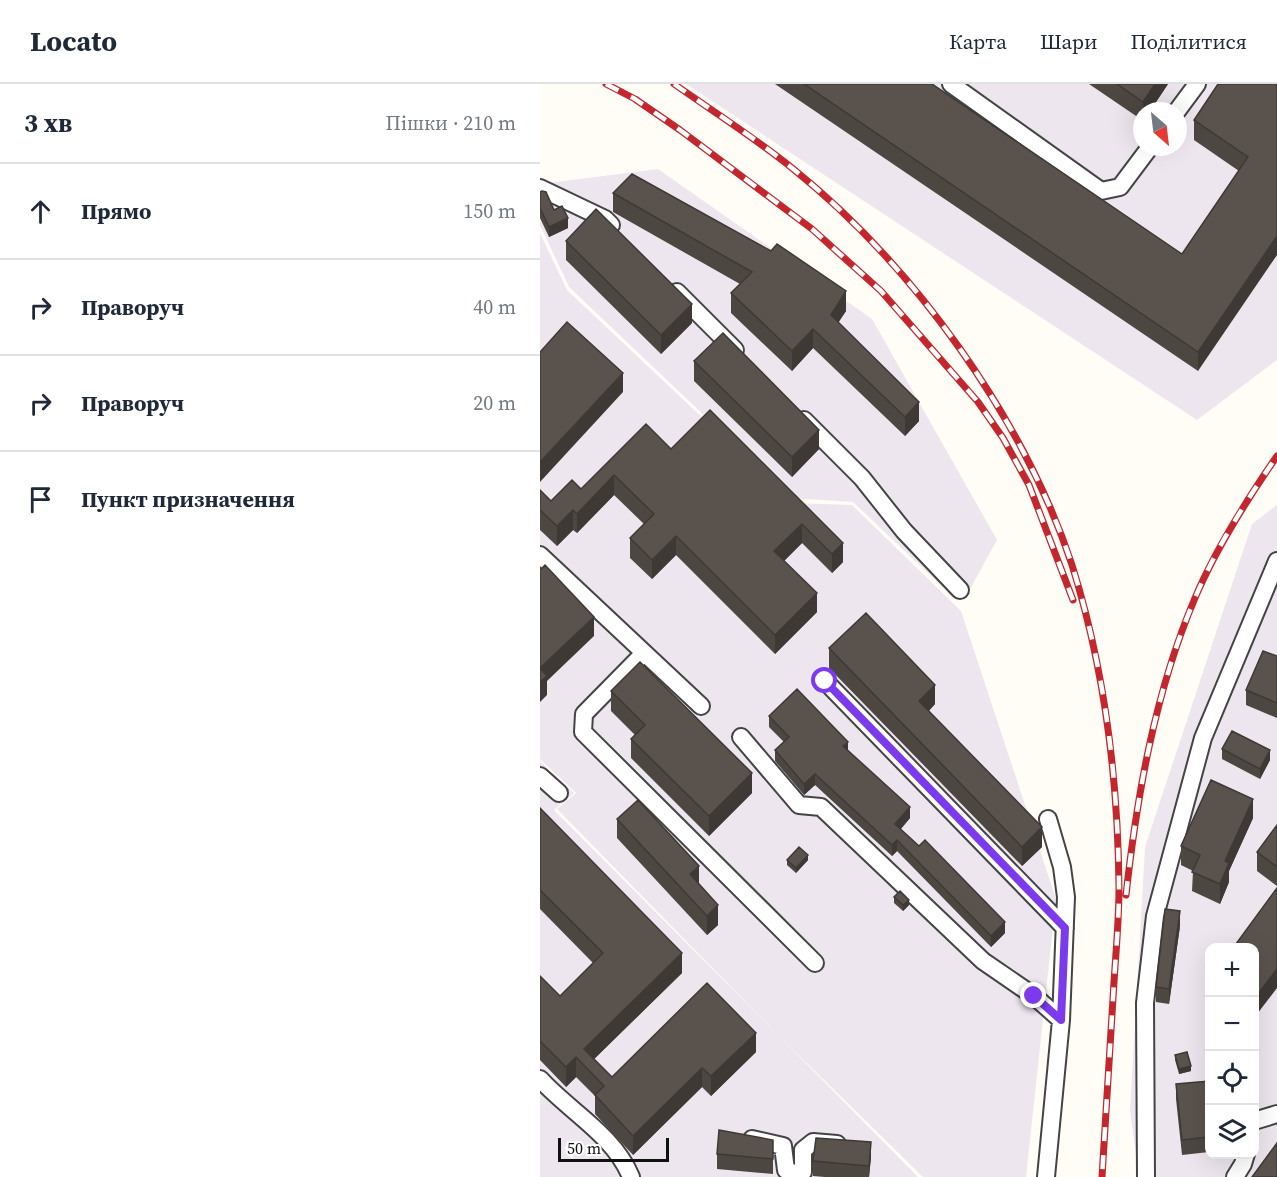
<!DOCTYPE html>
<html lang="uk">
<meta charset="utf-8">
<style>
body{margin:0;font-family:"Source Serif 4",serif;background:#f6f6f7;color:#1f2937}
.controls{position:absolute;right:18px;bottom:18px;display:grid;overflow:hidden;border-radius:12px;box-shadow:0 6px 24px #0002}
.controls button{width:54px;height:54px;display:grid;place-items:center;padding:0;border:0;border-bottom:2px solid #e0e1e3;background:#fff;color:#1f2937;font:30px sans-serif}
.compass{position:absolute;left:593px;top:18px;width:54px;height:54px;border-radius:50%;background:#fff;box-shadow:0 6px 24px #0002;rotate:152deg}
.scale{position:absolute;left:18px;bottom:15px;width:111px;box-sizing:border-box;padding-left:6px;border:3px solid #111;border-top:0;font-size:16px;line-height:21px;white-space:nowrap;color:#111;-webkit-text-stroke:4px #fff;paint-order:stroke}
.stop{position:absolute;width:18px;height:18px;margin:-14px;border:4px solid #7c3aed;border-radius:50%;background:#fff}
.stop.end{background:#7c3aed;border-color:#fff;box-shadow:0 2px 6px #0008}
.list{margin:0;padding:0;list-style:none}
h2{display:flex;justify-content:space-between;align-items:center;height:78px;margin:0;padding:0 24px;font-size:26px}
h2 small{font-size:20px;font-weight:400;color:#747a83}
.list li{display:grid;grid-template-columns:39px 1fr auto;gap:18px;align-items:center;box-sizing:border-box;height:96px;padding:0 24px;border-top:2px solid #e0e1e3}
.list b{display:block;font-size:22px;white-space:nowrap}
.list em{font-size:20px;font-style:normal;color:#747a83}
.icon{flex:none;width:33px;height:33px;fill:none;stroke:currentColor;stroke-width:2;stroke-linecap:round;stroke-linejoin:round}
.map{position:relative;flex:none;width:737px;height:1093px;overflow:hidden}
header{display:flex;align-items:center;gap:36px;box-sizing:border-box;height:84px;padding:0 30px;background:#fff;border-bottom:2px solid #e0e1e3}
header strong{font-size:28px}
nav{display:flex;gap:33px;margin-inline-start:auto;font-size:21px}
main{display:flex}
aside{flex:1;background:#fff}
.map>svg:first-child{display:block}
.industrial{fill:#eee6ef;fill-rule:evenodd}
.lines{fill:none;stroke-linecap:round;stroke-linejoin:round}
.minor-casing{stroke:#444;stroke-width:20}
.minor{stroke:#fff;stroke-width:16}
.rail-casing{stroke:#c4262e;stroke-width:7}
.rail{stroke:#fff;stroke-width:4.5;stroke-dasharray:14;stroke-linecap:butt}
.wall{fill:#4d4742}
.shaded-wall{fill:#3f3936}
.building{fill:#5a524d;stroke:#3f3936;stroke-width:1.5}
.route{stroke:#7c3aed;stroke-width:8}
</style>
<header>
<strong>Locato</strong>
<nav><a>Карта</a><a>Шари</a><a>Поділитися</a></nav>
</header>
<main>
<aside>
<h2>3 хв<small>Пішки · 210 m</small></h2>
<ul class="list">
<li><svg class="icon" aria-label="ahead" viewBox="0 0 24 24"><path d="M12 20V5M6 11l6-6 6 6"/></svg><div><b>Прямо</b></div><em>150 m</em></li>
<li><svg class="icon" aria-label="right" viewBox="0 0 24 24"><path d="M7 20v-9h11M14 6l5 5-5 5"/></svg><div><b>Праворуч</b></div><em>40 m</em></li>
<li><svg class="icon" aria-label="right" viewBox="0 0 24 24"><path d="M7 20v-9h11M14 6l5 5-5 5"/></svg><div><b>Праворуч</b></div><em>20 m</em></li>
<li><svg class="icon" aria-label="arrive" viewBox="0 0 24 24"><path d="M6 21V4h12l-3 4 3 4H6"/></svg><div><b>Пункт призначення</b></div></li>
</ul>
</aside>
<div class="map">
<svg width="737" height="1093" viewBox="0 0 737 1093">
<rect width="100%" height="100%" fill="#fffdf5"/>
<!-- industrial -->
<path class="industrial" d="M146,0H737V276L657,336ZM602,27H638V63H602Z
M118,85L332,235L457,456L429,507L413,513L313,418L251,414L29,203L0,141V100Z
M0,149L27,206L253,419L312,421L421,527L516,815L486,1093H383L240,953L378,1093H0V677L34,709L14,726L239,952L17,725L36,709L0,675Z
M737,421V1093H599L590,1027L605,763L712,440ZM670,864H714V1070H670Z"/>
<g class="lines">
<defs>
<path id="minor" d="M411,0L561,107L580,103L610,63
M637,27L657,0
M0,104L65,135L71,141
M137,208L195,266
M264,336L322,394L364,447L420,506
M0,471L161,622
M104,569L44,630L43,648L275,879
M285,597L525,844
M201,653L259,721L281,723L443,877L494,912L521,936
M0,692L19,709
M0,995C30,1028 74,1051 91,1093
M714,1037L737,1030
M212,1055L243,1062L246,1086L254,1089L253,1093
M254,1089L263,1088V1066L273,1058L297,1060
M506,1093L521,936L526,813L522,783L508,735
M606,1093L605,919L615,832L663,654L737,477
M695,1093L703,1080L706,1070"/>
</defs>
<!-- minor casing -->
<use href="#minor" class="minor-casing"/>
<!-- minor -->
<use href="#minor" class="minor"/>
<defs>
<path id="rail" d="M66,0L95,15L140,46L272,145L341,207L438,318L463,354L489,401L533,516
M134,0C174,28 215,54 252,84C373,181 483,333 532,481C565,586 578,694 579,804C579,835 576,867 574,898C570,963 566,1028 562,1093
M586,811C597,711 615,608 655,514C676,464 706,417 737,372"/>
</defs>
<!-- rail casing -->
<use href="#rail" class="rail-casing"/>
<!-- rail -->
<use href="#rail" class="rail"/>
</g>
<!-- wall -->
<path class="wall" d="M235,0H392L642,170L699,87L654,56V36L737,0L658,287Z
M549,0H628L610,27H602V36Z
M0,108L28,144L9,153L0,134Z
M73,109L306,227L298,238L379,337L365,352L273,264L252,287L191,229V209L200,200L73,128Z
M26,157L152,239L121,270L26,176Z
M154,277L279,365L252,393L154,297Z
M170,326L303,478L292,489L262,459L244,477L277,528L235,570L136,471L112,495L90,474V454L104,440L74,411L37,449L33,446L17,462L0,446V406L11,417L41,405L131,365Z
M289,564L395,620L389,627L502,763L482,782L289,584Z
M737,572V634L706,621V606Z
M71,607L212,709L169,752L91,674V655L95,651L71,627Z
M229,632L308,666L370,734L361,745L465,849L451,863L357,767L352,772L275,701L264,711L235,677V666L244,658L229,643Z
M682,665L730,676L720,695L682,675Z
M0,724L142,889L54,975L72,993L216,968L171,1012L162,1003L93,1071L55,1030V1012L36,993L26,1003L0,976V892L20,912L53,879L0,825Z
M713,734L689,787V798L680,820L652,807L653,787L641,781V762Z
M77,735L159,800L178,841L167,851L77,754Z
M737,741V802L717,787V768Z
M247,776H268L256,789L247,781Z
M354,813L369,821L363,827L354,819Z
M640,842L629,920L616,918V903Z
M669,895V917L668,916V897Z
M635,971L651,987L639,990L635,976Z
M669,997V1068L642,1071L636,1015V1000Z
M233,1056V1090L177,1085V1070Z
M331,1073L329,1093H285L273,1092V1077Z"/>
<!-- shaded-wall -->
<path class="shaded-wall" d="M615,0H628L610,27H603V18Z
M28,134V144L9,153V143Z
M737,152V171L658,287V268Z
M306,207V227L291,250V231Z
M152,220V239L121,270V251Z
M273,245V264L252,287V267Z
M83,289V308L0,398V378Z
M379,318V337L365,352V333Z
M279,346V365L252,393V373Z
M74,391V411L37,449V430Z
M33,426V446L17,462V442Z
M262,440V459L234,487V467Z
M136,452V471L112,495V476Z
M303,459V478L292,489V470Z
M277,509V528L235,570V551Z
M54,533V552L7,597V611L0,618V584Z
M395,601V620L379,636V617Z
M308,658V669L303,662Z
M730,666V676L720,695V685Z
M212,689V709L169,752V732Z
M275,690V701L264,711V700Z
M713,715V734L689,787V798L680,820V800L685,777Z
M370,723V734L355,751V740Z
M502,743V763L482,782V763Z
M357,756V767L352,772V761Z
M268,771V776L256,789V784Z
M159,782V802L150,790Z
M369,816V821L363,827V821Z
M178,821V841L167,851V832Z
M640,827V842L629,920V905Z
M465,838V849L451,863V852Z
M142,869V889L46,983L44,965Z
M737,885V904L714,934V915Z
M216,949V968L171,1012V992Z
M36,973V993L26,1003V983Z
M651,982V987L639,990V985Z
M162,984V1003L93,1071V1052Z
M331,1058V1073L329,1093V1082Z"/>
<!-- building -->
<path class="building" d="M264,0H392L642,170L708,73L654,36L678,0H737V152L658,268Z
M577,0H615L603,18Z
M92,90L231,167L237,160L306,207L291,231L379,318L365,333L273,245L252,267L191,209L212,188L73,109Z
M2,107L6,108L14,126L22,122L28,134L9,143L0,124V108Z
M56,125L152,220L121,251L26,157Z
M27,238L83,289L0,378V268Z
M183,249L279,346L252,373L154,277Z
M170,326L303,459L292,470L262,440L234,467L277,509L235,551L136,452L112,476L90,454L114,430L74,391L37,430L33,426L17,442L0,426V406L11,417L32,396L41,405L106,340L131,365Z
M5,481L54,533L0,584L7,592L0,598V486Z
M326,529L395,601L379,617L502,743L482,763L289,564Z
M723,567L737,572V619L706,606Z
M100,578L212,689L169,732L91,655L105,641L71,607Z
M257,605L308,658L303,662L370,723L355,740L379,762L385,756L465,838L451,852L357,756L352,761L275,690L264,700L235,666L249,653L229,632Z
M692,647L730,666L720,685L682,665Z
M671,696L713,715L685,777L689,779L680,800L652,788L660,771L641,762Z
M98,716L159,782L150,790L178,821L167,832L77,735Z
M0,724L142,869L44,965L72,993L167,899L216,949L171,992L162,984L93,1052L55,1011L64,1002L36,973L26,983L0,957V892L20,912L63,869L0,806Z
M737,741V783L717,768Z
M259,763L268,771L256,784L247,776Z
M737,804V885L714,915V864H693Z
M360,807L369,816L363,821L354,813Z
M625,825L640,827L629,905L616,903Z
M647,968L651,982L639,985L635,971Z
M669,997V1053L642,1056L636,1000Z
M179,1046L233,1056V1075L177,1070Z
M276,1054L331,1058L329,1082L273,1077Z
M737,1059V1093H712Z"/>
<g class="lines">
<!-- route -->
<path class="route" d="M285,597L525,844L521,936L494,912"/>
</g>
</svg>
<div class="controls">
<button>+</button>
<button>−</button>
<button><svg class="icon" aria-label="locate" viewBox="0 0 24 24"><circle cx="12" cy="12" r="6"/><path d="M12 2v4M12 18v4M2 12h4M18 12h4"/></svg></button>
<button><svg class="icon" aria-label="layers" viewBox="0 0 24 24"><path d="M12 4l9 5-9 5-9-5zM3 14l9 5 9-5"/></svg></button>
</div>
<svg class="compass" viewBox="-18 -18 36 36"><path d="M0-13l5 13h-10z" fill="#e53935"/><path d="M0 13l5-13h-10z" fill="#747a83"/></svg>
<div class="scale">50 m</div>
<div class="stop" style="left:285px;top:597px"></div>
<div class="stop end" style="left:494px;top:912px"></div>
</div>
</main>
